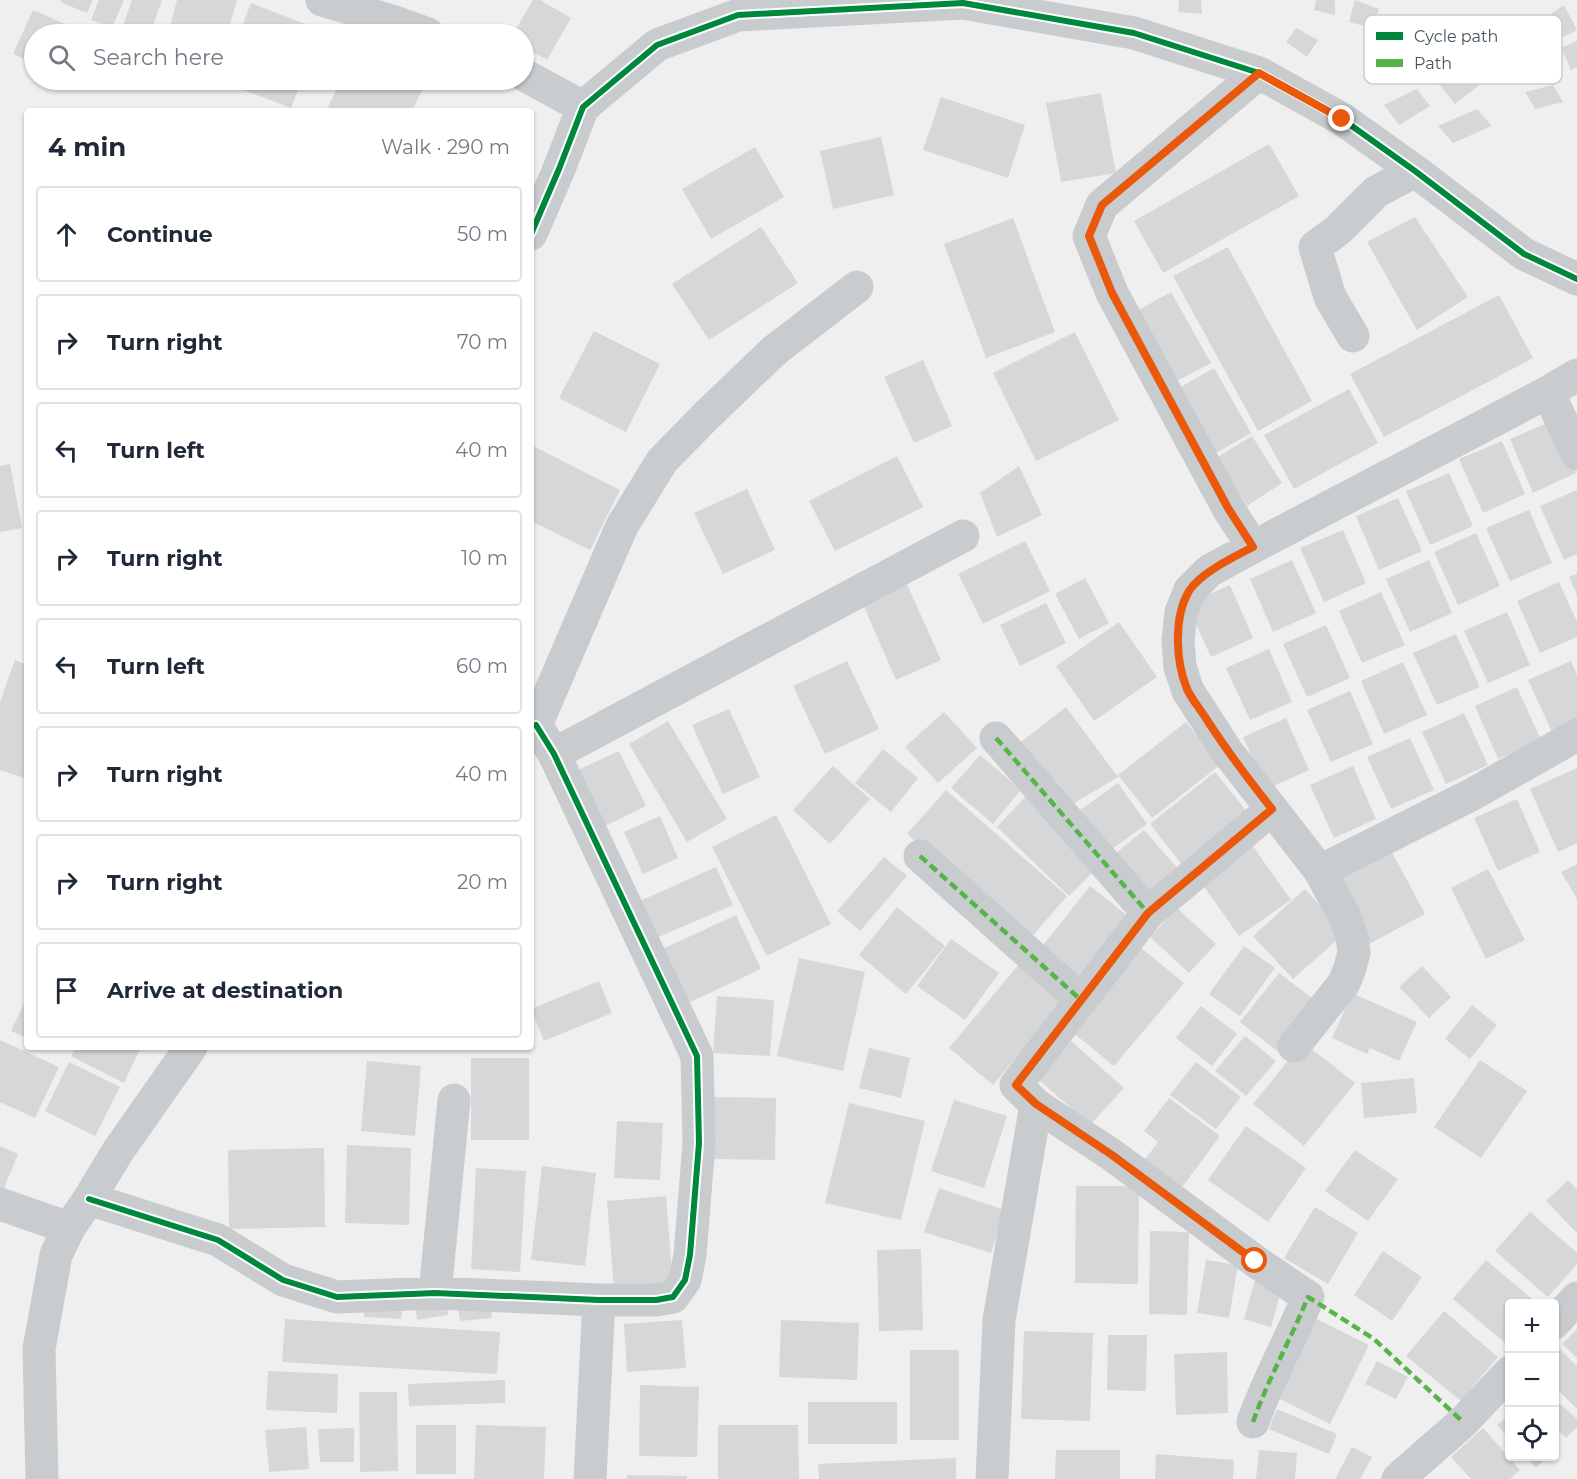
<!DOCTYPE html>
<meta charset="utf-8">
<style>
body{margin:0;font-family:Montserrat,sans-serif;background:#f6f6f7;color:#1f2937}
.controls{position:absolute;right:18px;bottom:18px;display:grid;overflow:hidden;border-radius:6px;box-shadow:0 2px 4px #0004}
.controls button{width:54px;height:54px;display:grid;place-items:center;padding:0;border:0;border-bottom:2px solid #e0e1e3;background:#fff;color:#1f2937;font:30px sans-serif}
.stop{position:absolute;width:18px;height:18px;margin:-14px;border:4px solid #ea580c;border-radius:50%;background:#fff}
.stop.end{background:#ea580c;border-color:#fff;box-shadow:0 2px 6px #0008}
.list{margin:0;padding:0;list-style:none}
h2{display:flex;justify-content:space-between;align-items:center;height:78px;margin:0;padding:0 24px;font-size:26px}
h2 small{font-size:20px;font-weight:400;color:#747a83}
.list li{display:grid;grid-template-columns:39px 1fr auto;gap:18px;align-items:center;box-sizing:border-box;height:96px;margin:0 12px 12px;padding:0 12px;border:2px solid #e0e1e3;border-radius:6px}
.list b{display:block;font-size:22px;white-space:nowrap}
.list em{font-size:20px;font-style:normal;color:#747a83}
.icon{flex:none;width:33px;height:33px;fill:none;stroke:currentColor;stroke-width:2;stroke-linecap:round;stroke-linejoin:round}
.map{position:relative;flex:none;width:1577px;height:1479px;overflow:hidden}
.search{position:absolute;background:#fff;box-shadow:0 2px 4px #0004;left:24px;top:24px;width:510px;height:66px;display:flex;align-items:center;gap:15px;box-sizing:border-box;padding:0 21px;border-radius:33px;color:#747a83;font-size:22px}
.panel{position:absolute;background:#fff;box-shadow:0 2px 4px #0004;left:24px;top:108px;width:510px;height:942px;border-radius:6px}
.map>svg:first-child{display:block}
.building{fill:#d6d7d8}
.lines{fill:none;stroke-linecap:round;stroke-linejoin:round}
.minor{stroke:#c8ccce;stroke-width:33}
.quiet{stroke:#57b448;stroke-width:4.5;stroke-dasharray:9 4.5;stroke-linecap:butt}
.cycleway-casing{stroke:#fff;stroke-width:10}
.cycleway{stroke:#00873e;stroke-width:6}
.route{stroke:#ea580c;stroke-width:8}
.key{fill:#fff;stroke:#c7ccce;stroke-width:1.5}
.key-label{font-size:16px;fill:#45545d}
</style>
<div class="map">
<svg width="1577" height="1479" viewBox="0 0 1577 1479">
<rect width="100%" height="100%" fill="#f0efef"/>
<!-- building -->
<path class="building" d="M61,0H93L87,13L60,2Z
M99,0H124L112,28L91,20Z
M132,0H162L150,34H131L121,31Z
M177,0H237L227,34H168Z
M533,0H540L571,18L547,60L524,47V34H513Z
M1179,0H1201L1202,14L1178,12Z
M1316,0H1335V15L1314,10Z
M1355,0L1379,9L1372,28L1349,22Z
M251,3L321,30L319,34H239Z
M1564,5L1577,30L1558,40L1546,17Z
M33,10L88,34H34V64L13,54Z
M1296,28L1318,40L1307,57L1286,42Z
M1577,41V67L1571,70L1561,48Z
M1464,65L1482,83L1455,104L1437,82Z
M217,80H302L291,108Z
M341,80H427L412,111H326Z
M1553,85L1563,102L1535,109L1525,92Z
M1417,89L1430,106L1399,125L1384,105Z
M1101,93L1116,173L1061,182L1046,103Z
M941,97L1025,125L1008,178L923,150Z
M1477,109L1492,126L1453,143L1438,126Z
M881,137L894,195L833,209L820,151Z
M1269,144L1299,196L1163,273L1134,221Z
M755,147L784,197L711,239L682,189Z
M1415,217L1468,297L1417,330L1367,242Z
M1013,218L1055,332L986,358L944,244Z
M761,227L798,283L709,340L672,284Z
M1228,247L1312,401L1258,431L1173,276Z
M1171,292L1211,363L1177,381L1137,311Z
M1499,295L1533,358L1384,437L1350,374Z
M594,331L660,364L626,432L559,398Z
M1075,332L1119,420L1036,461L993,373Z
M923,360L952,426L914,443L884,377Z
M1214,368L1251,433L1216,453L1179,388Z
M1349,389L1378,443L1294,489L1264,435Z
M1552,421L1576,473L1533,493L1510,439Z
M1252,436L1282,483L1247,506L1216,458Z
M1502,441L1525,494L1483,513L1459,459Z
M531,445L620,490L590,550L531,521Z
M897,456L923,507L835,551L809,501Z
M10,464L22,528L0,532V466Z
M1019,466L1042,515L997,537L980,493Z
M1449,473L1473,526L1430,545L1406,491Z
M747,489L775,550L723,574L694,513Z
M1577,490V554L1564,560L1540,506Z
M1398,498L1422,551L1379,570L1356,516Z
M1529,510L1552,563L1510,581L1486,528Z
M1343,530L1366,583L1324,602L1300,548Z
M1476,533L1500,586L1458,605L1434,552Z
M1025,541L1050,591L983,624L958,574Z
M1292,560L1316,613L1273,632L1250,579Z
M1429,560L1452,613L1410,632L1386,579Z
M1577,574V595L1569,577Z
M1085,578L1109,623L1079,639L1055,594Z
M906,582L941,660L896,680L862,602Z
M1559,582L1577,622V637L1540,653L1517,601Z
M1230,585L1253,638L1211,657L1187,604Z
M1381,592L1405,645L1362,663L1339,611Z
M1046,603L1066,643L1020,666L1000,625Z
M1507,612L1530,665L1488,683L1464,631Z
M1119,622L1157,677L1094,721L1056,666Z
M1326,625L1350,678L1307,697L1283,644Z
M1456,634L1480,687L1437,705L1413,653Z
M1269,649L1292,702L1250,720L1226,668Z
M15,660L27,665V779L0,770V702Z
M847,661L879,729L825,754L793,686Z
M1571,661L1577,675V721L1552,732L1528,680Z
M1403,662L1427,715L1384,734L1361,681Z
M1517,687L1541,740L1498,759L1475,706Z
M1350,691L1373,744L1331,762L1307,710Z
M1066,707L1118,777L1066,808L1017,745Z
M729,709L760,777L723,794L692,725Z
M944,712L977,748L938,783L905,747Z
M1464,713L1488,765L1446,784L1422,732Z
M1286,718L1309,770L1267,789L1243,737Z
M668,721L727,819L687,842L629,744Z
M1186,722L1220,765L1152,818L1118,775Z
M1410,738L1434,790L1391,809L1367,757Z
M883,749L918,778L891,812L855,783Z
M619,751L646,806L605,826L578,770Z
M980,755L1021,790L993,824L951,788Z
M833,766L870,799L830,844L793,810Z
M1353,766L1376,819L1334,838L1310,785Z
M1577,768V843L1558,852L1530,789Z
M1215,772L1249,814L1184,867L1150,824Z
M1118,783L1147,824L1109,851L1080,810Z
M946,790L1067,896L1029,940L907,834Z
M1026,796L1099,866L1069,896L997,827Z
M1517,799L1540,852L1498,871L1474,818Z
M776,815L831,924L767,956L712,847Z
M660,816L678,858L643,874L624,832Z
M1144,830L1180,871L1146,900L1110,858Z
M1386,841L1425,914L1369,944L1330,871Z
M1252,845L1291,900L1239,936L1200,881Z
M884,857L907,876L860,931L837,911Z
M1577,864V899L1561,872Z
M716,867L733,905L656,938L640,901Z
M1488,869L1525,940L1486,959L1451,888Z
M1090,886L1133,920L1083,983L1040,949Z
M1305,889L1345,933L1293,979L1253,936Z
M897,907L945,946L906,994L859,955Z
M1177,908L1216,944L1189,973L1150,937Z
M736,915L761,969L682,1006L656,952Z
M951,939L999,973L965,1020L917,986Z
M1244,946L1275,968L1240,1016L1209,994Z
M1140,947L1184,983L1114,1066L1071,1031Z
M799,958L865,972L843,1071L777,1056Z
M1021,962L1066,999L993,1085L949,1048Z
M1422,966L1451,997L1429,1018L1399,987Z
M1279,973L1320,1004L1281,1054L1240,1022Z
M599,981L612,1013L544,1041L531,1009Z
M1352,993L1417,1022L1399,1061L1370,1048L1367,1054L1332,1038Z
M717,996L774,1000L770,1056L713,1053Z
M27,997V1038L11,1031Z
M1472,1005L1497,1025L1470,1059L1445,1039Z
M1201,1006L1237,1034L1212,1066L1176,1038Z
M1245,1036L1276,1061L1246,1096L1215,1071Z
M0,1040L59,1067L35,1118L0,1102Z
M1071,1041L1124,1088L1090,1125L1037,1078Z
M1303,1042L1355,1083L1304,1146L1253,1104Z
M76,1047H141L124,1083L71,1056Z
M869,1048L910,1058L901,1098L859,1088Z
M471,1058H529V1140H471Z
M1480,1060L1527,1091L1481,1158L1434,1127Z
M367,1061L421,1066L415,1136L361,1131Z
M69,1062L120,1087L95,1136L45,1111Z
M1196,1062L1241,1097L1216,1129L1170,1095Z
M1414,1078L1417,1113L1364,1118L1361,1083Z
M708,1097L776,1098L775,1160L707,1159Z
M1169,1098L1220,1136L1180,1190L1143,1162L1158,1142L1144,1131Z
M954,1100L1007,1116L984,1188L931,1171Z
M849,1103L925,1121L901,1220L825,1203Z
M617,1121L663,1123L660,1180L614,1178Z
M1246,1126L1306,1168L1268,1222L1208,1180Z
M347,1145L411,1148L409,1225L345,1223Z
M0,1146L18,1154L0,1198Z
M324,1148L325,1227L229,1229L228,1150Z
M1355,1150L1398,1179L1368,1221L1325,1191Z
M542,1166L596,1173L585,1266L531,1260Z
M476,1168L526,1171L520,1272L471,1269Z
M1568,1180L1577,1190V1233L1546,1201Z
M1076,1186H1139L1138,1284L1075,1283Z
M939,1188L1005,1210L991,1253L924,1232Z
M666,1196L673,1285L614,1290L607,1201Z
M1315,1207L1358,1233L1328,1284L1284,1258Z
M1530,1212L1577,1253V1264L1548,1297L1495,1251Z
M1150,1231L1189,1232L1187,1315L1149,1314Z
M921,1249L923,1330L879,1331L877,1250Z
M1383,1251L1422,1277L1392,1321L1354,1295Z
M1206,1260L1238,1265L1229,1318L1197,1313Z
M1486,1260L1538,1304H1510V1347L1453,1299Z
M1255,1280L1282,1288L1271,1327L1244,1319Z
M445,1299L448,1315L417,1320L415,1304Z
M364,1300L403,1303L401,1319L364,1317Z
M490,1302L492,1318L460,1321L458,1305Z
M1444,1311L1498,1357L1461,1401L1406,1356Z
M1313,1317L1369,1345L1330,1424L1274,1396Z
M285,1319L500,1332L497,1374L282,1362Z
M682,1320L686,1368L627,1372L624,1324Z
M781,1320L859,1323L857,1380L779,1377Z
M1577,1329V1358L1562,1344Z
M1024,1331L1093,1333L1090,1421L1021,1419Z
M1108,1335H1147L1146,1391L1107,1390Z
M1560,1349L1577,1366V1409L1554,1386V1355Z
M910,1350H959V1440H910Z
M1227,1352L1228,1413L1176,1415L1174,1354Z
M1377,1361L1408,1377L1396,1399L1365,1384Z
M268,1371L338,1374L337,1413L266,1410Z
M505,1380V1403L409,1406L408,1384Z
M640,1385L699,1387L697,1457L639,1456Z
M359,1392H397L398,1471L360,1472Z
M1554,1398L1577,1419V1427L1566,1438L1554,1427Z
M808,1402H897V1444H808Z
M1277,1409L1337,1434L1329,1454L1269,1429Z
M1510,1414V1440L1497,1425Z
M416,1425H456V1474H416Z
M476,1425L546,1427L544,1479H474Z
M718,1425H798L799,1479H718Z
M306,1427L309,1469L269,1472L265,1430Z
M354,1428V1462H320L318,1429Z
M1483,1428L1520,1470L1510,1479H1471L1451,1457Z
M1352,1447L1372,1457L1360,1479H1335Z
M1056,1450H1120V1479H1055Z
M1259,1450L1297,1453L1295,1479H1256Z
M1156,1454L1234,1460L1233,1479H1155Z
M1525,1456H1548L1536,1468Z
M956,1458V1479H819L818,1464Z
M627,1475L687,1476V1479H627Z"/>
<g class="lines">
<!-- minor -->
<path class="minor" d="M322,0L395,22L428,34
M1259,73L1102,205L1089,236L1112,293L1228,508L1253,547L1548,392L1577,375
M524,75L583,107
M531,234L559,169L583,107L657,45L738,15L963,3L1134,33L1259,73L1342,119L1415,171L1524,254L1577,279
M1353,336L1330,297L1315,247L1338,230L1376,192L1415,171
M1548,392L1577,454
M1253,547L1209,571L1190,590L1181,612L1178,641L1180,667L1188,691L1226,750L1320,871L1345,917L1352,937L1354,952L1350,968L1344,983L1294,1046
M531,732L536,725L622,526L662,461L706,416L775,350L857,287
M996,738L1148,913L1272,809
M554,754L963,536
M920,856L1081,1000
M1320,871L1471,795L1577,735
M1148,913L1016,1085L1036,1105L1112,1155L1255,1261L1308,1297C1291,1339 1268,1379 1253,1422
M89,1199L218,1240L283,1280L337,1297L435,1293L599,1300H656L673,1297L685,1280L690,1255L699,1143L697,1056L554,754L536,725
M0,1204L69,1228
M435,1293L454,1100
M1554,1323L1577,1298
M42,1479L39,1349L56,1255L69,1228L89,1199L118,1151L191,1047
M590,1479L599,1300
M992,1479L999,1320L1036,1105
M1398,1479L1463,1422L1510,1372"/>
<!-- quiet -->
<path class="quiet" d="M996,738L1148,913L1272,809
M920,856L1081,1000
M1036,1105L1016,1085L1148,913
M1253,1422C1268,1379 1291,1339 1308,1297L1374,1339L1463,1422"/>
<defs>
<path id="cycleway" d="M531,234L559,169L583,107L657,45L738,15L963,3L1134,33L1259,73L1342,119L1415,171L1524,254L1577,279
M89,1199L218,1240L283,1280L337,1297L435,1293L599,1300H656L673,1297L685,1280L690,1255L699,1143L697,1056L554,754L536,725"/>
</defs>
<!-- cycleway casing -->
<use href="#cycleway" class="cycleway-casing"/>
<!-- cycleway -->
<use href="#cycleway" class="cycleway"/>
</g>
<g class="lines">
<!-- route -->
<path class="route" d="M1255,1261L1112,1155L1036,1104L1016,1085L1148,913L1272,809C1249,780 1227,751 1207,720C1201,710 1192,700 1187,689C1176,662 1173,618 1189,591C1200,573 1234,557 1253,547L1228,508L1112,293L1089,236L1102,205L1259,73L1342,119"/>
</g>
<!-- legend -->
<rect x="1364" y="15" width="198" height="69" rx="9" class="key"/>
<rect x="1376" y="32" width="27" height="8" fill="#00873e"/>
<rect x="1376" y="59" width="27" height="8" fill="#57b448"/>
<g class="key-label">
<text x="1414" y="42">Cycle path</text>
<text x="1414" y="69">Path</text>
</g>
</svg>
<div class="controls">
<button>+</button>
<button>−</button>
<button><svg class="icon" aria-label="locate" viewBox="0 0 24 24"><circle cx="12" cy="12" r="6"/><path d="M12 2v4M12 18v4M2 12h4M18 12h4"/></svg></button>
</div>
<div class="stop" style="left:1255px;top:1261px"></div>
<div class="stop end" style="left:1342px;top:119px"></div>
<div class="search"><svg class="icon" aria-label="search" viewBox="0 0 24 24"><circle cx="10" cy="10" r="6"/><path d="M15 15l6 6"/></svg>Search here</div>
<section class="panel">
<h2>4 min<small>Walk · 290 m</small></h2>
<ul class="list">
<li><svg class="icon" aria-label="ahead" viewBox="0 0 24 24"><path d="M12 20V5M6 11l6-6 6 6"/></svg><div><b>Continue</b></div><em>50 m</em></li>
<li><svg class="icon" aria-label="right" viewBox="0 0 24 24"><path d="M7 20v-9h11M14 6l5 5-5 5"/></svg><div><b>Turn right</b></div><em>70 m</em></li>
<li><svg class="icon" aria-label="left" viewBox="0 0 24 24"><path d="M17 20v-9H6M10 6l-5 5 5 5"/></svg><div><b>Turn left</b></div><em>40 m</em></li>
<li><svg class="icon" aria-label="right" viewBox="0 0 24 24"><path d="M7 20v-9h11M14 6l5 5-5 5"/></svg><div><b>Turn right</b></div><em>10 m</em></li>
<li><svg class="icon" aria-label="left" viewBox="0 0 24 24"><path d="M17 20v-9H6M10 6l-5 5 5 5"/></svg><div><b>Turn left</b></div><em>60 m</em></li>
<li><svg class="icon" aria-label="right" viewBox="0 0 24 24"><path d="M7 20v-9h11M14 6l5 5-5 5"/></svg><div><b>Turn right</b></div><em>40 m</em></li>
<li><svg class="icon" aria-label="right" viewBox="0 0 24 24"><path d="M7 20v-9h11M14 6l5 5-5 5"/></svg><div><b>Turn right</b></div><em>20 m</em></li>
<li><svg class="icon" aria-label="arrive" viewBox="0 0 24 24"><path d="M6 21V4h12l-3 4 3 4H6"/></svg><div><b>Arrive at destination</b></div></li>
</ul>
</section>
</div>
